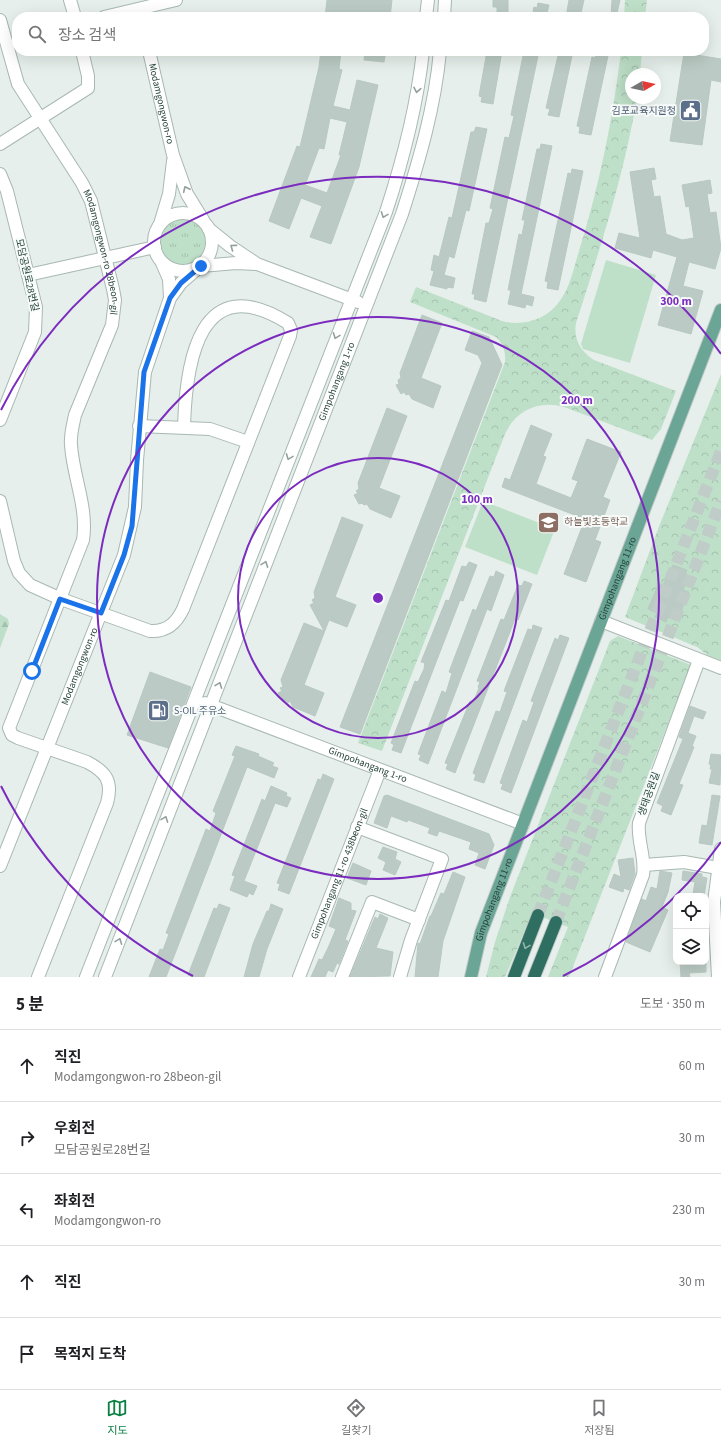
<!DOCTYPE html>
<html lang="ko">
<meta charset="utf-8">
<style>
body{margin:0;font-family:"Source Sans 3","Noto Sans KR",sans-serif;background:#f2f2f2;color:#202124}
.controls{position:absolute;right:12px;bottom:12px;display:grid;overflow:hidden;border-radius:8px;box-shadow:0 4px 16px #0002}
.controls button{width:36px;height:36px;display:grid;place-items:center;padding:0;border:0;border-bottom:1px solid #e0e0e0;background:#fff;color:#202124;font:20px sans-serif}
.compass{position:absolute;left:625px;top:68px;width:36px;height:36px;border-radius:50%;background:#fff;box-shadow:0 4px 16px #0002;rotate:81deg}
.stop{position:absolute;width:12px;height:12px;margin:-9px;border:3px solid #1a73e8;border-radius:50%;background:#fff}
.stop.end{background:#1a73e8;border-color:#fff;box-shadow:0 1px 4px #0008}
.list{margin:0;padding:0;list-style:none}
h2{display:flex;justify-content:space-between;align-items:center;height:52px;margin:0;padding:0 16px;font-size:17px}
h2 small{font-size:13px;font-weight:400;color:#757577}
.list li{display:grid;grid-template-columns:26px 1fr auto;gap:12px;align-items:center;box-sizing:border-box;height:72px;padding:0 16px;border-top:1px solid #e0e0e0}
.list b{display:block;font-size:15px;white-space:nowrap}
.list p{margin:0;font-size:13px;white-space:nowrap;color:#757577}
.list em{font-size:13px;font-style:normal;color:#757577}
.icon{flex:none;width:22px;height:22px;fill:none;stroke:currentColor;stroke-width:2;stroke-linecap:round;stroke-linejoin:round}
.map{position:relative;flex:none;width:721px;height:977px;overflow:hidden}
.search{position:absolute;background:#fff;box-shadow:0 4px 16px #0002;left:12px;right:12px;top:12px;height:44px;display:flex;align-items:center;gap:10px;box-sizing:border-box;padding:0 14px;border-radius:16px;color:#757577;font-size:15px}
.sheet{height:412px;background:#fff}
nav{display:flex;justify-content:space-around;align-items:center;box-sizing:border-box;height:56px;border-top:1px solid #e0e0e0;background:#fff;font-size:11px;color:#757577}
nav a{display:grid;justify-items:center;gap:2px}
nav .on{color:#0b8043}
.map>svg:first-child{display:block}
.grass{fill:url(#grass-tufts)}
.forest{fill:url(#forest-firs)}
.park{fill:url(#park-crowns)}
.pitch{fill:#bfe0c8}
.building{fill:#bbcac4;stroke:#b8c9c2;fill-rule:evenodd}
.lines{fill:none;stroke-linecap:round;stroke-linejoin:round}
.highway-tunnel{stroke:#bfccc8;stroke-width:12;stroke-dasharray:12 6;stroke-linecap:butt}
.minor-casing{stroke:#a8b8b2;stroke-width:14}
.major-casing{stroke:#c2cac8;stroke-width:14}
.highway-casing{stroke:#c2cac8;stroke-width:14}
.minor{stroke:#fff;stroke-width:12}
.major{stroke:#6aa596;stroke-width:12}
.highway{stroke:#2f6f62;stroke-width:12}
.oneway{stroke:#92a09c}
.oneway2{stroke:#93b5ae}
.route{stroke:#1a73e8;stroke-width:5}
.ring{fill:none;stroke:#7b2cbf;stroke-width:2}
.labels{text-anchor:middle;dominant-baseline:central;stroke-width:4;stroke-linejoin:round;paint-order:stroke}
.street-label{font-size:10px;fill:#24423a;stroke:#f7fbf9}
.service-label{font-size:10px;fill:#4e5e75;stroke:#f7fbf9;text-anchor:end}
.education-label{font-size:10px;fill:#785e54;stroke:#f7fbf9;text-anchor:start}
.centre{fill:#7b2cbf;stroke:#f7fbf9;stroke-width:2}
.ring-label{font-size:12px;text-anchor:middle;font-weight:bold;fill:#7b2cbf;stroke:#f7fbf9;stroke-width:4;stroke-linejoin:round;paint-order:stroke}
</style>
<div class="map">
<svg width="721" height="977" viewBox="0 0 721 977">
<defs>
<pattern id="grass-tufts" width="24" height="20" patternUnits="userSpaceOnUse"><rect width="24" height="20" fill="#bfe0c8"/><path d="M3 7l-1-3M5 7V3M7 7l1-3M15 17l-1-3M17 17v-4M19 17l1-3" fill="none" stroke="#a4c1ad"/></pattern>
<pattern id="forest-firs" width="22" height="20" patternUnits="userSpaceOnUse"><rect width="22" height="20" fill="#bfe0c8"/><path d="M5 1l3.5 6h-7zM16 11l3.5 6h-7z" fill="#a4c1ad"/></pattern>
<pattern id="park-crowns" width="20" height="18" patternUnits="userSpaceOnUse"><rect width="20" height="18" fill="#bfe0c8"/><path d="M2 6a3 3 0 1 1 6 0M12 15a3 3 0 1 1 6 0" fill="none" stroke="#a4c1ad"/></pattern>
</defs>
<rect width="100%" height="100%" fill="#e6efeb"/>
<!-- grass -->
<path class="grass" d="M159 242a24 24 0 1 1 48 0a24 24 0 1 1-48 0Z"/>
<!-- forest -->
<path class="forest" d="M0,614L8,619L9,624L0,648Z"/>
<!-- park -->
<path class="park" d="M625,0H647L645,17H624Z
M621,51H642L640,74H631V98H637C624,175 600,249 576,323C573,339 581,352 594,360L676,391L661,429L652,440L564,407C539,400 516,410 505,434L382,751L358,743L505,362C506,353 503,343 496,337L410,302L416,287L502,321C523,327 547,319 559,302C570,288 574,267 579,251C599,186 613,119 621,51Z
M721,374V661L710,657L697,647L625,617L660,524Z
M618,636L691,665L569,977H548L568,927L532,913L505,977H486L495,942L510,897L610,641Z"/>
<!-- pitch -->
<path class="pitch" d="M606,260L656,275L630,363L583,349L581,344Z
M483,501L555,529L537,575L465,547Z"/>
<!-- building -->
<path class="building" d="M327,0H392L390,17H325Z
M493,0H508V13L497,12V7H493Z
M569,0H584L580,17H566Z
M612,0H620L616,17H611Z
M538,3L549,5L546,17H532L534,7L537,8Z
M321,51H341L339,69L342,70L333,106L350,110L357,80L378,85L359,167L331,244L310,237L322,206L301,198L289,229L269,221L297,146L300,147L319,67ZM330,118L347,122L339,155H341L327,193L305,185L319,148L324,149Z
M365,51H386L384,62L364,60Z
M487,51H502L493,104L481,102L482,97L479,96Z
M524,51H539L486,302L474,299L475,294H472L486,223H489L493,209L490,208L505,137L509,138L514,116L511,115Z
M559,51H573L559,117L548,115L550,109L546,108Z
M596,51H609L591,135L579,133L580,127L577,126L592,57L595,58Z
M684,53L721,59V82L711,80L702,145L670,141Z
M476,127L487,129L469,211L466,210L454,258L449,256L444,275L455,278L453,288L447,287V289L430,285L434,271L431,270L434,255L439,257L449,217L452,218L471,132H474Z
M541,144L552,146L521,294L534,297L532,306L526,304L525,308L508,304L511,290H508L519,234L522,235L525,220H522L537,149H540Z
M654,168L656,179L651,180L654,197L660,196L666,234L682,240L694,238L689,206L686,207L682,185L710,180L712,193L707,194L710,213L716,212L721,248L715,269L689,262L683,286L703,291L691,334L658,325L677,257L653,250L651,258L615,248L619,233L640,238L630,172Z
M572,169L583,171L558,290L547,288L548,282L545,281L568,173L571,174Z
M422,315L442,323L421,378L441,386L433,408L412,399L409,394L406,395L404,392L401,394L396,385L399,384L398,380L401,378L400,373Z
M472,331L489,337L502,365L360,734L340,727L482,363L478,355L465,350Z
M387,408L407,416L379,488L400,496L391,518L370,509L367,504L364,505L362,503L359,504L354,495L358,493L356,491L359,489L358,483Z
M531,425L552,434L543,456L546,457L536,484L571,498L578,481L572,479L587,439L621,452L603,497L610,500L595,540L601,542L586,582L564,574L585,519L502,487L505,478L510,480Z
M342,517L363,525L335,597L356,605L347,627L329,620L304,685L324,693L315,716L293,707L290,701L288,703L286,700L283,702L278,693L282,691L280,688L283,687L281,680L304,623L324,631L310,605L314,603L312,600L315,598L314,592Z
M469,562L477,565L463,601L460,600L401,753L392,750L394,745L391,743L415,681L418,682L424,669L425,663L421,662L446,600L449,601L462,566L466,567Z
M673,565L687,570L683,581L686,582L683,590L689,592L677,621L668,617L666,622L655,617L657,613L648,609L659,583L663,585Z
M496,571L504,575L491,611L487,609L428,764L419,760L421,755L418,754L442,691L446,693L452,673L449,672L473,609L476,611L490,576L494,577Z
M524,581L532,584L518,620L515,619L455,773L446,769L448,764L445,763L470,701L473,703L479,688L478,687L480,682L477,681L501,619L504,620L518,585L522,586Z
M533,625L542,628L484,783L474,780L476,775L473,773L496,711L500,712L507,692L504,691L528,629L532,630Z
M560,635L569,638L511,793L501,789L503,784L500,783L523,720L527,722L534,702L531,701L555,638L558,640Z
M150,672L191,687L168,748L127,735Z
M690,706L706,712L703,719L694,716L688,733L696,736L692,746L694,747L679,784L683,785L671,815L661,811L663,806L657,803L683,739L679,737Z
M236,746L259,754L258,756L274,763L272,766L278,768L274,778L247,767L166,977H149L160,949L163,950L169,934L166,933L206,829L210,831L216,813L213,811L235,756L232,755Z
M711,754L721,755L720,785L709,783L712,769H710L711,765L709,764Z
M323,774L334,779L289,894L278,890L280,884L277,883L318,779L321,780Z
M271,786L287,793L286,796L291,798L287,807L275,803L244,881L257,886L253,895L249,893L247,897L230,890L235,876L232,875L262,799L265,801Z
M387,795L489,834L494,845L485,869L475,865L479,853L469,849L471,842L439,831L437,836L428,833L430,828L408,820L407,822L391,816L387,828L374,823L384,796Z
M712,795L720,796L712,845L699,843L702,825L707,826Z
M383,847L397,852L395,859L401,862L395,875L383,870L386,862L378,858Z
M633,858L635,874L629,890L624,888L623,892L609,887L614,874L621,877L618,860Z
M353,863L371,871L366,885L347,878Z
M660,871L672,873L668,892L662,907L668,910L650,952L626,942L642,899L646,901L651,887L657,889Z
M683,871L702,874V877L707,878L704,896L693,894L695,882L682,880Z
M453,872L465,877L443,941L438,977H415L418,943L420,944L430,916H431L441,893L444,894Z
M339,898L351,903V910L356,911L345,940L348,941L339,964L337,963L333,972L328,970L325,977H311L319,959L322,960L328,948L336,929L329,926Z
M219,904L230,908L204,977H193L188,975L214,908L217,909Z
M271,904L283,909L267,949L259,977H244L253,944L267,911H269Z
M380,914L388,918L376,948L393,952L390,976L350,977L375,917L378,919Z
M680,962H706V972L689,973L690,977H681Z"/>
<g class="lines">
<!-- highway-tunnel -->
<path class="highway-tunnel" d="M538,915L721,451
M556,922L721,501"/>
<defs>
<g id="minor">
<path d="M70,0L75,17"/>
<path d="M104,17L176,0"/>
<path d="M426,17L428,0"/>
<path d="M444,17L445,0"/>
<path id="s1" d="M0,20L18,84L82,183L91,201L113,289L115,300L112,325L75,415C73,425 70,435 71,445C73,477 88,507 83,540L9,728L12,735L18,738L87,762C106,772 113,781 107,803L38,977"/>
<path id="s2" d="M149,51L173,155L187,194L203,220"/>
<path d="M0,144L88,88V76L82,51"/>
<path d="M0,174L7,191L36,307L35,332L0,420"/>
<circle cx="183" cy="242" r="29"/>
<path d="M160,224L169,194L173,161"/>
<path d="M209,229L230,246L257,264L358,302"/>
<path d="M162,263L169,279L170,298"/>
<path d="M201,266L236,263L256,264"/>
<path d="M28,275L155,247"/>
<path d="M139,426L210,429L248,442"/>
<path d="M0,501L14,561L19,573L30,585L61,599L150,631C166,632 176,624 183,609L290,336L291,330L288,323C200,268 186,361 184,426"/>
<path d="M601,621L721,668"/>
<path id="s3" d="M205,703L523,824"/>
<path d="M357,827L442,859L411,940L400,977"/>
<path d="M644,865L684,862L718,868"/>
<path id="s4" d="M0,866L124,555L135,507L137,460L145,372L170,298L181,283L197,269"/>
<path d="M86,977L386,212C403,160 417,106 423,51"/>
<path id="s5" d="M105,977L402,214C419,161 435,107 440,51"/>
<path id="s6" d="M299,977L380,770"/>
<path d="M342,977L372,902L419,920"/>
<path d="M605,977L643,875C646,858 637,841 639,823L699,660"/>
<path d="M718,977L714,902L721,849"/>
</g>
<g id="major">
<path id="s7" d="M471,977L481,933L721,310"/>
</g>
<path id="highway" d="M514,977L538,915
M534,977L556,922"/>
</defs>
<!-- minor casing -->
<use href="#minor" class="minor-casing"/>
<!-- major casing -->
<use href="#major" class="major-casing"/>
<!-- highway casing -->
<use href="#highway" class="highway-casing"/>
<!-- minor -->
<use href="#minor" class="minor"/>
<!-- major -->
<use href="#major" class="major"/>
<!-- highway -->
<use href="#highway" class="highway"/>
</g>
<!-- one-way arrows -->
<defs><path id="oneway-chevron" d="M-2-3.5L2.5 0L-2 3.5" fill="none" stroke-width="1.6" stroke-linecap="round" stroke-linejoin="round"/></defs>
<g class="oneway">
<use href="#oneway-chevron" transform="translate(417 90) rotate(101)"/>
<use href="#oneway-chevron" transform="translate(186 189) rotate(-115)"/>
<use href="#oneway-chevron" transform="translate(384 215) rotate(111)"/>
<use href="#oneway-chevron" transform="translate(233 247) rotate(-144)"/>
<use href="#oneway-chevron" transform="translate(336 336) rotate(111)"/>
<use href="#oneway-chevron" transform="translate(289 457) rotate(111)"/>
<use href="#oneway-chevron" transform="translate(265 564) rotate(-69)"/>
<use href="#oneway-chevron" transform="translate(219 685) rotate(-69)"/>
<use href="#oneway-chevron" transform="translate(165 819) rotate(-69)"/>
<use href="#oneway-chevron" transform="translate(119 941) rotate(-69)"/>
</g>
<use class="oneway2" href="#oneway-chevron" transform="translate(526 946) rotate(111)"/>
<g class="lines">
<!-- route -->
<path class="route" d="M32,671L60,599L101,613L124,555L132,526L144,372L170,298L181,283L201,266"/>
</g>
<!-- distance rings -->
<g class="ring">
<circle cx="378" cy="598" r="140"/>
<circle cx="378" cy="598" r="281"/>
<path d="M721 842A421 421 0 0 1 563 976M193 976A421 421 0 0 1 1 786M1 410A421 421 0 0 1 721 354"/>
</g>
<!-- icons -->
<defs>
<symbol id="civic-square" viewBox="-11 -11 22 22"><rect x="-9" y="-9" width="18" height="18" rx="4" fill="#5c6f8a" stroke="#f7fbf9"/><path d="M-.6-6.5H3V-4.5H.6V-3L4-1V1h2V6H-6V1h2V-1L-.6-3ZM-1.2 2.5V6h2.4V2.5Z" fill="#fff"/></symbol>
<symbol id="school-square" viewBox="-11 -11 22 22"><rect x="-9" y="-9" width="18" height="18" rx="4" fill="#8d6e63" stroke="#f7fbf9"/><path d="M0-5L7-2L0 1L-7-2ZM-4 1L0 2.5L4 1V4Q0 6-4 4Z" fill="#fff"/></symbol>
<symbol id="fuel-square" viewBox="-11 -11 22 22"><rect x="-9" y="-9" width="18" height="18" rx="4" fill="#5c6f8a" stroke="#f7fbf9"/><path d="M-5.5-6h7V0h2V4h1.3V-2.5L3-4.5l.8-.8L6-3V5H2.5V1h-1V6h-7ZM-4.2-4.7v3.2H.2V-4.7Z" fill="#fff"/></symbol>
</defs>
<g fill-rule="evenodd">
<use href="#civic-square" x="678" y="98" width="25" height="25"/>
<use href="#school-square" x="536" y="510" width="25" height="25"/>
<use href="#fuel-square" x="146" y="698" width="25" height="25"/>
</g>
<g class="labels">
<!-- street labels -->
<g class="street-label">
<text stroke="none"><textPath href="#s2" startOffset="54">Modamgongwon-ro</textPath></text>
<text stroke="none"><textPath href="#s1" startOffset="257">Modamgongwon-ro 28beon-gil</textPath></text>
<text transform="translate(27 275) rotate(77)">모담공원로28번길</text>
<text stroke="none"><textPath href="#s5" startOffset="639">Gimpohangang 1-ro</textPath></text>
<text stroke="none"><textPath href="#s7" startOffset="425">Gimpohangang 11-ro</textPath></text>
<text stroke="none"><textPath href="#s4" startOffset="215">Modamgongwon-ro</textPath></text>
<text stroke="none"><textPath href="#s3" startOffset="174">Gimpohangang 1-ro</textPath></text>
<text transform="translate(649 794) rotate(-70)">생태공원길</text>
<text stroke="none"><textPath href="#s6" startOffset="111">Gimpohangang 11-ro 438beon-gil</textPath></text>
<text stroke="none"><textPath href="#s7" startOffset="81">Gimpohangang 11-ro</textPath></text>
</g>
<!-- service labels -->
<g class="service-label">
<text x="676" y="111">김포교육지원청</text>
<text x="174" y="711" text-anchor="start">S-OIL 주유소</text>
</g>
<!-- education labels -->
<g class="education-label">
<text x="564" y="522">하늘빛초등학교</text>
</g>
</g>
<circle cx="378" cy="598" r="6" class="centre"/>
<g class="ring-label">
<text x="676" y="305">300 m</text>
<text x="577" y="404">200 m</text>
<text x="477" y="503">100 m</text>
</g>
</svg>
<div class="controls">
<button><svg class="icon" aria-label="locate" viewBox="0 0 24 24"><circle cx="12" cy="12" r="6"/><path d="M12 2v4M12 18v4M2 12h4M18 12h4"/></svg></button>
<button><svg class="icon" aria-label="layers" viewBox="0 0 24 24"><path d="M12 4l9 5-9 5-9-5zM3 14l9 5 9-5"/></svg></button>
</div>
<svg class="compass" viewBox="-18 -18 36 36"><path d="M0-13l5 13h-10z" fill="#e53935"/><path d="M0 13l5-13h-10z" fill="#757577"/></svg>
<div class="stop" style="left:32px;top:671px"></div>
<div class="stop end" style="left:201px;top:266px"></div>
<div class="search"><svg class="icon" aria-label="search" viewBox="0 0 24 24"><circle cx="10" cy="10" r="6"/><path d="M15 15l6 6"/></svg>장소 검색</div>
</div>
<section class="sheet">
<h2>5 분<small>도보 · 350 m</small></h2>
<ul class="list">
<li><svg class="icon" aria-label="ahead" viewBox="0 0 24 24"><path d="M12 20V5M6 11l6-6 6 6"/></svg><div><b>직진</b><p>Modamgongwon-ro 28beon-gil</p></div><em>60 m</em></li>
<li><svg class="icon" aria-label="right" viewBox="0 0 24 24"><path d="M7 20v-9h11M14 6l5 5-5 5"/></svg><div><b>우회전</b><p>모담공원로28번길</p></div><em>30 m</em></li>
<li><svg class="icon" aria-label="left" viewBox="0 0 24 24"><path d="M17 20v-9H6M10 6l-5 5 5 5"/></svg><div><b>좌회전</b><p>Modamgongwon-ro</p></div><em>230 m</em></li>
<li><svg class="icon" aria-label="ahead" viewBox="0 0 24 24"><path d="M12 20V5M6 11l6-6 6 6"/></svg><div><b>직진</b></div><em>30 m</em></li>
<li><svg class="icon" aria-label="arrive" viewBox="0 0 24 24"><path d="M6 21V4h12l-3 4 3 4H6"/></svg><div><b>목적지 도착</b></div></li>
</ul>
</section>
<nav>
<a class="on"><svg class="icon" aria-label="map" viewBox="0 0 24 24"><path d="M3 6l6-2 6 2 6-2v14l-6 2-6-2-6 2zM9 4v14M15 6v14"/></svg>지도</a>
<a><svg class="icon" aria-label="directions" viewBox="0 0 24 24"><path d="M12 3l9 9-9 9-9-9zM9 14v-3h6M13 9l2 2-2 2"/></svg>길찾기</a>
<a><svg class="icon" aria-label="saved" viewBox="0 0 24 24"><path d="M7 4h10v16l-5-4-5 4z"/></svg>저장됨</a>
</nav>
